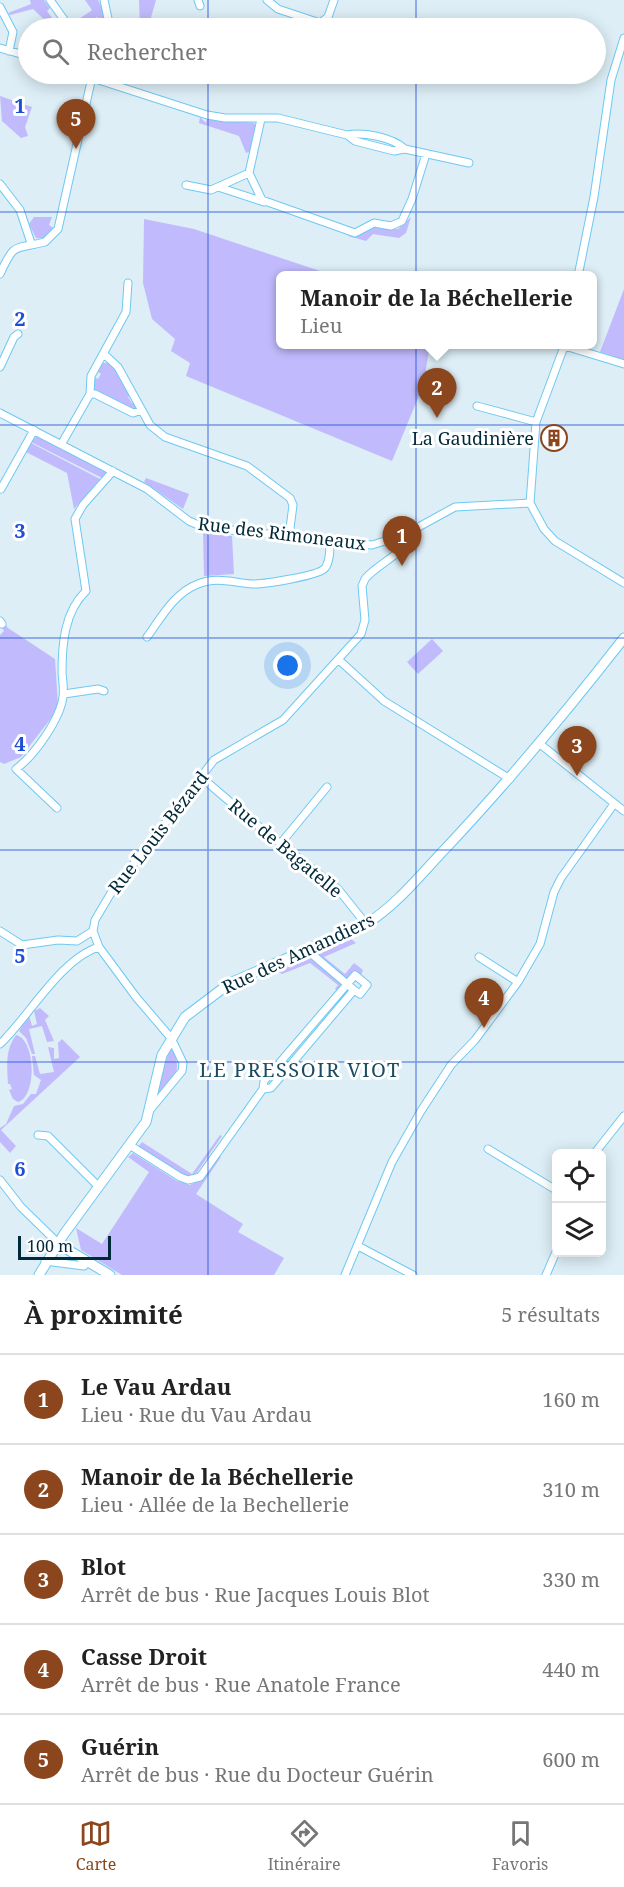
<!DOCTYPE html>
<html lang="fr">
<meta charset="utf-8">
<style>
body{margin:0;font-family:"Noto Serif",serif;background:#f2f2f2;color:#222}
.controls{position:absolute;right:18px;bottom:18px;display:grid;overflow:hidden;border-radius:9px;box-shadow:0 3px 15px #0003}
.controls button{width:54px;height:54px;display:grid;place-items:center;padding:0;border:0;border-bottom:2px solid #e0e0e0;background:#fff;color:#222;font:30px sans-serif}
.scale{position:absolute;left:18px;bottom:15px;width:93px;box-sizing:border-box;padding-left:6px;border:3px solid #002a39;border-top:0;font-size:16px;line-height:21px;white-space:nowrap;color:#002a39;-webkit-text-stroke:4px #fff;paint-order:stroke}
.you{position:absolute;left:288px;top:666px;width:21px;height:21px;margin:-15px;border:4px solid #fff;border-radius:50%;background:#1a73e8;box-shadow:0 0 0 9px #1a73e833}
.badge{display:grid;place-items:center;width:39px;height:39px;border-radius:50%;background:#8b461d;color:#fff;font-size:20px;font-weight:700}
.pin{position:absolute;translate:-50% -50px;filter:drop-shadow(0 2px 3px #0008)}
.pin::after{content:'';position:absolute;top:32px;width:21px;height:18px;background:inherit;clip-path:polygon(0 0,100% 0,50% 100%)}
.popup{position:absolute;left:276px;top:271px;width:321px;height:78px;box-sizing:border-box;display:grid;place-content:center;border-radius:9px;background:#fff;filter:drop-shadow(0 2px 4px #0005);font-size:20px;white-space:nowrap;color:#767676}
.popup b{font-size:22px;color:#222}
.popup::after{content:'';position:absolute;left:50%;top:100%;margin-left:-12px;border:12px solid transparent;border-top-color:#fff}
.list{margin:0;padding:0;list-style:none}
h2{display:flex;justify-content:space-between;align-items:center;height:78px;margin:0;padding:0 24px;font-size:26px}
h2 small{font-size:20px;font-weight:400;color:#767676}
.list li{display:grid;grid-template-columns:39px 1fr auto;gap:18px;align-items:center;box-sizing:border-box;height:90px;padding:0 24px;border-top:2px solid #e0e0e0}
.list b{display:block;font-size:22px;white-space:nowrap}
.list p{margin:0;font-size:20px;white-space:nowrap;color:#767676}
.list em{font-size:20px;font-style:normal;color:#767676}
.icon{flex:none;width:33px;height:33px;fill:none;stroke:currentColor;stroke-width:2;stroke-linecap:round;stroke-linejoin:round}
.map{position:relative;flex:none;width:624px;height:1275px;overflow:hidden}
.search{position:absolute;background:#fff;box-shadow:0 3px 15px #0003;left:18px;right:18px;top:18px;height:66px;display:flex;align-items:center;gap:15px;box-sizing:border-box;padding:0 21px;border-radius:33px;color:#767676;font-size:22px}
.sheet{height:528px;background:#fff}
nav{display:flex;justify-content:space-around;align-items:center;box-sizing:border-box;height:84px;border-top:2px solid #e0e0e0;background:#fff;font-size:16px;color:#767676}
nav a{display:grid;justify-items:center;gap:3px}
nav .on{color:#8b461d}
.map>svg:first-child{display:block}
.green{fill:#c1bbfd}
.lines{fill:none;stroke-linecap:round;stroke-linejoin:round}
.minor-casing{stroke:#6dc9f2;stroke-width:9}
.tertiary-casing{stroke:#6dc9f2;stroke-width:11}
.minor{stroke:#fff;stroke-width:7}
.tertiary{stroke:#fff;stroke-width:9}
.grid{fill:none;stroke:#1d4ed8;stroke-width:1.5;stroke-opacity:0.55}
.labels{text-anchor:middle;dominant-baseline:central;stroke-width:6;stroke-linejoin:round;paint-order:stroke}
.poi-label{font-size:18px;fill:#002a39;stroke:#fff;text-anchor:end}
.street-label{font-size:18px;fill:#002a39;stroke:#fff}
.neighbourhood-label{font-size:20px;letter-spacing:1.5px;fill:#1a4d61;stroke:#fff}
.grid-label{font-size:20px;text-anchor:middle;font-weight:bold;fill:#1d4ed8;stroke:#fff;stroke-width:6;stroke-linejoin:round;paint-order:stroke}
</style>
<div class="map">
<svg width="624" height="1275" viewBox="0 0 624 1275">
<rect width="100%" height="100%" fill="#ddeef6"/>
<!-- green -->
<path class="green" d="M30,0H44L50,8L47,11L57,25L61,23L65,28H53L33,9L10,15L8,13L31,4Z
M85,0H98L105,15L106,26L97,17L74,27L72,24L92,10Z
M139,0H156L148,28H140Z
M0,96L32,107L25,127L28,136L21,138L2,121Z
M200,117L206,123L207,118L254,123L257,128L251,151L246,153L239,136L199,123Z
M34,217H52L49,225L55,229L44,239L36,238L29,224Z
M411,217L406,233L399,238L373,234L366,241L348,236L361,234L374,228L398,229Z
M144,219L194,229L332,275L281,276V344L430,345L423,386L392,461L186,376L190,363L171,351L175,339L152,319L143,283Z
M624,289V360L600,352Z
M103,363H111L131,395L128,397L132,403L135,401L138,409L133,411L92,389L94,377L98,379L101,374L97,371Z
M37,436L107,471L102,478L31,442Z
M31,443L100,479L74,509L67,473L26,452Z
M146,478L189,494L183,509L144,482Z
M203,532L232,536L234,574L204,576Z
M0,618L8,628L55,659L58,705L52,717L21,757L4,764L0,762V635L4,631L0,625Z
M432,639L443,651L418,674L407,662Z
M349,937L356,943L324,957L345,974L354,963L363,970L361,975L355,971L351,973L348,980L315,955V952Z
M307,954L344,984L337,991L335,989L338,985L310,963L282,974L275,969Z
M40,1008L49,1016L45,1020L54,1041L47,1042L42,1026L29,1029L35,1054H32L26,1038L19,1031L29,1015L32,1026L37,1024L34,1011Z
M16,1035C36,1039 37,1097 18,1102L13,1099L9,1090L12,1089L10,1084H8C7,1066 5,1050 16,1035Z
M62,1039L80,1057L1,1130L16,1146L10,1153L0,1142V1128L6,1124L14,1106L23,1104L31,1094H36L41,1080L34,1075L32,1056H35L40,1074L54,1072L48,1047L54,1048V1059L59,1058L58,1043Z
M170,1049L173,1050C183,1073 173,1078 159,1096V1083Z
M220,1135L222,1136L193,1178H186L138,1147L142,1142L192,1174Z
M133,1153L177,1181L190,1185L203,1178L219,1156L221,1157L196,1194L243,1224L238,1232L284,1258L274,1275H122L81,1250L76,1228L102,1244L149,1172L128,1157Z"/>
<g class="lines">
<defs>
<path id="minor" d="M50,0L70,28
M104,0L110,28
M198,0L200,6
M267,0L278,9L320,23L328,17L334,0
M0,7L13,32L9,51
M0,48L28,56
M80,74L207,115L225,118H278L347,135L355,141L394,151L405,149L469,163
M261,119L249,173L262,200L355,233L374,223L391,226L402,221L412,199L426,154
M347,135C364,132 392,137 405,149
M0,184L20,210L31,243
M186,185L211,190L249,173
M218,187L264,202
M0,274C15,241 14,250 45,242L58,229L92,77
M578,276L594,197L611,80L624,38
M565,346L624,364
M104,354L118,367L150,425L165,437L247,466L290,498L293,505L289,536
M0,367L14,337L18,334
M90,394H95L133,413L142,410
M477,406L536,422
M0,413L147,489L189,521L203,527L372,545L404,535L455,507L530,503
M62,443L90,394L91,376L126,312L128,283
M1,489L34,430
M530,503L536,422L565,344
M530,503L544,529L555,541L624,583
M0,621L2,624
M147,637C161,618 174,593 198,584C217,576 234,583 253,584C264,584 319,576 325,568C330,562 330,550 330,541
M339,660L384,701L510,779
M64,694L98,689L104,691
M540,744L624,811
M201,777L263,830L338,889L366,924
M57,808L16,769C35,755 60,719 63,697C64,689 63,681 62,673C62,645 64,612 86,591L75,519L83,505L113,471
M281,843L327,787
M0,931L22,945L58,940L77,941L93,931
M479,957L518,982
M0,1044C28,1018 61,958 99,947
M263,1089L271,1088L354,990L307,950
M150,1110L182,1071L183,1063L171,1038L136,997L99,947L93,931L95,920L111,893L214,760L283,720L361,634L365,620L362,586L365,579C375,565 412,550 410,532
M38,1135L48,1136L99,1187
M131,1146L180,1177L188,1180L200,1177L263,1089L264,1081L355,975L367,985L360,994L354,990
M488,1149L556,1190
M594,1154L624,1116
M0,1180L21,1207L60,1245
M358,1246L413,1275
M45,1261L84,1266L88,1262
M345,1275L392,1162L421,1111L451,1065L475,1040L518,982L540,944L554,892L561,878L614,804
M546,1275L556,1252"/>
<path id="tertiary" d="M60,1245L110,1275
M39,1275L64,1234L146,1122L162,1055L185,1017L230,983L366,924C396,906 422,873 446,848C509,781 567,711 624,638"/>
</defs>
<!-- minor casing -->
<use href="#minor" class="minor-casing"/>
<!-- tertiary casing -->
<use href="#tertiary" class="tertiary-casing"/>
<!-- minor -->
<use href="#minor" class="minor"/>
<!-- tertiary -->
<use href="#tertiary" class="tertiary"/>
</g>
<!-- grid -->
<path class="grid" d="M208,0V28M416,0V28M208,74V1275M416,74V1275M0,212H624M0,425H624M0,638H624M0,850H624M0,1062H624"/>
<!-- icons -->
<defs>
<symbol id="building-ring" viewBox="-11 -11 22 22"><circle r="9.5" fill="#fff" stroke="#8b461d" stroke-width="1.5"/><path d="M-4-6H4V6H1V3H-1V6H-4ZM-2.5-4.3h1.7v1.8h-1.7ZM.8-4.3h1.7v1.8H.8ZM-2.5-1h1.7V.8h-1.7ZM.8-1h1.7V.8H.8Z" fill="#8b461d"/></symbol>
</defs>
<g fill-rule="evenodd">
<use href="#building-ring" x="539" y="423" width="30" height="30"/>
</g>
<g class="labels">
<!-- poi labels -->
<g class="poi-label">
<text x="534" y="438">La Gaudinière</text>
</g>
<!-- street labels -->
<g class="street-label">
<text transform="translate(282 533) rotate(7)">Rue des Rimoneaux</text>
<text transform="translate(158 832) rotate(-52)">Rue Louis Bézard</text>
<text transform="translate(286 848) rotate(40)">Rue de Bagatelle</text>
<text transform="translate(298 953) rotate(-25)">Rue des Amandiers</text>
</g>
<!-- neighbourhood labels -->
<g class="neighbourhood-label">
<text x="300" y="1069">LE PRESSOIR VIOT</text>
</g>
</g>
<g class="grid-label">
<text x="20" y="113">1</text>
<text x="20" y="326">2</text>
<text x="20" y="538">3</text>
<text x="20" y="751">4</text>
<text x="20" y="963">5</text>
<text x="20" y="1176">6</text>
</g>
</svg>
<div class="controls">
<button><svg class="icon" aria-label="locate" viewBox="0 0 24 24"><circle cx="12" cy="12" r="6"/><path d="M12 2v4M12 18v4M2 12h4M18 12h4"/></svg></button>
<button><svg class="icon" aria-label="layers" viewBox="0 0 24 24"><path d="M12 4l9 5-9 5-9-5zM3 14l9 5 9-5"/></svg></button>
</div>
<div class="scale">100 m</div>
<div class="you"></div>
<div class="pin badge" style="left:402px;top:566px">1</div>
<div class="pin badge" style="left:437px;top:418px">2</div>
<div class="popup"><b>Manoir de la Béchellerie</b>Lieu</div>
<div class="pin badge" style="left:577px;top:776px">3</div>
<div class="pin badge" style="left:484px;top:1028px">4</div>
<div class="pin badge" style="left:76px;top:149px">5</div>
<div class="search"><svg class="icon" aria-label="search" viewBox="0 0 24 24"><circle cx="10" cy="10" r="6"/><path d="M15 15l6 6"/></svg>Rechercher</div>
</div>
<section class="sheet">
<h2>À proximité<small>5 résultats</small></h2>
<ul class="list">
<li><span class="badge">1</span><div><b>Le Vau Ardau</b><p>Lieu · Rue du Vau Ardau</p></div><em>160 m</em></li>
<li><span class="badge">2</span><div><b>Manoir de la Béchellerie</b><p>Lieu · Allée de la Bechellerie</p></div><em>310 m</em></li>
<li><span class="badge">3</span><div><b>Blot</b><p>Arrêt de bus · Rue Jacques Louis Blot</p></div><em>330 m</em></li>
<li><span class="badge">4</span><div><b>Casse Droit</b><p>Arrêt de bus · Rue Anatole France</p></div><em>440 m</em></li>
<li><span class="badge">5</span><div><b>Guérin</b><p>Arrêt de bus · Rue du Docteur Guérin</p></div><em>600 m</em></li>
</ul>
</section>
<nav>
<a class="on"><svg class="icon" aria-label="map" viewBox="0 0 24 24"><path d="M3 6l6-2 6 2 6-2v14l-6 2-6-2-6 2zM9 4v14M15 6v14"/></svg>Carte</a>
<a><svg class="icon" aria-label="directions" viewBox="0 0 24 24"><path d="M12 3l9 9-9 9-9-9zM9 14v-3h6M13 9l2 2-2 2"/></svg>Itinéraire</a>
<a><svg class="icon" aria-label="saved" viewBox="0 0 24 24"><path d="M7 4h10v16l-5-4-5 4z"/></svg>Favoris</a>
</nav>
